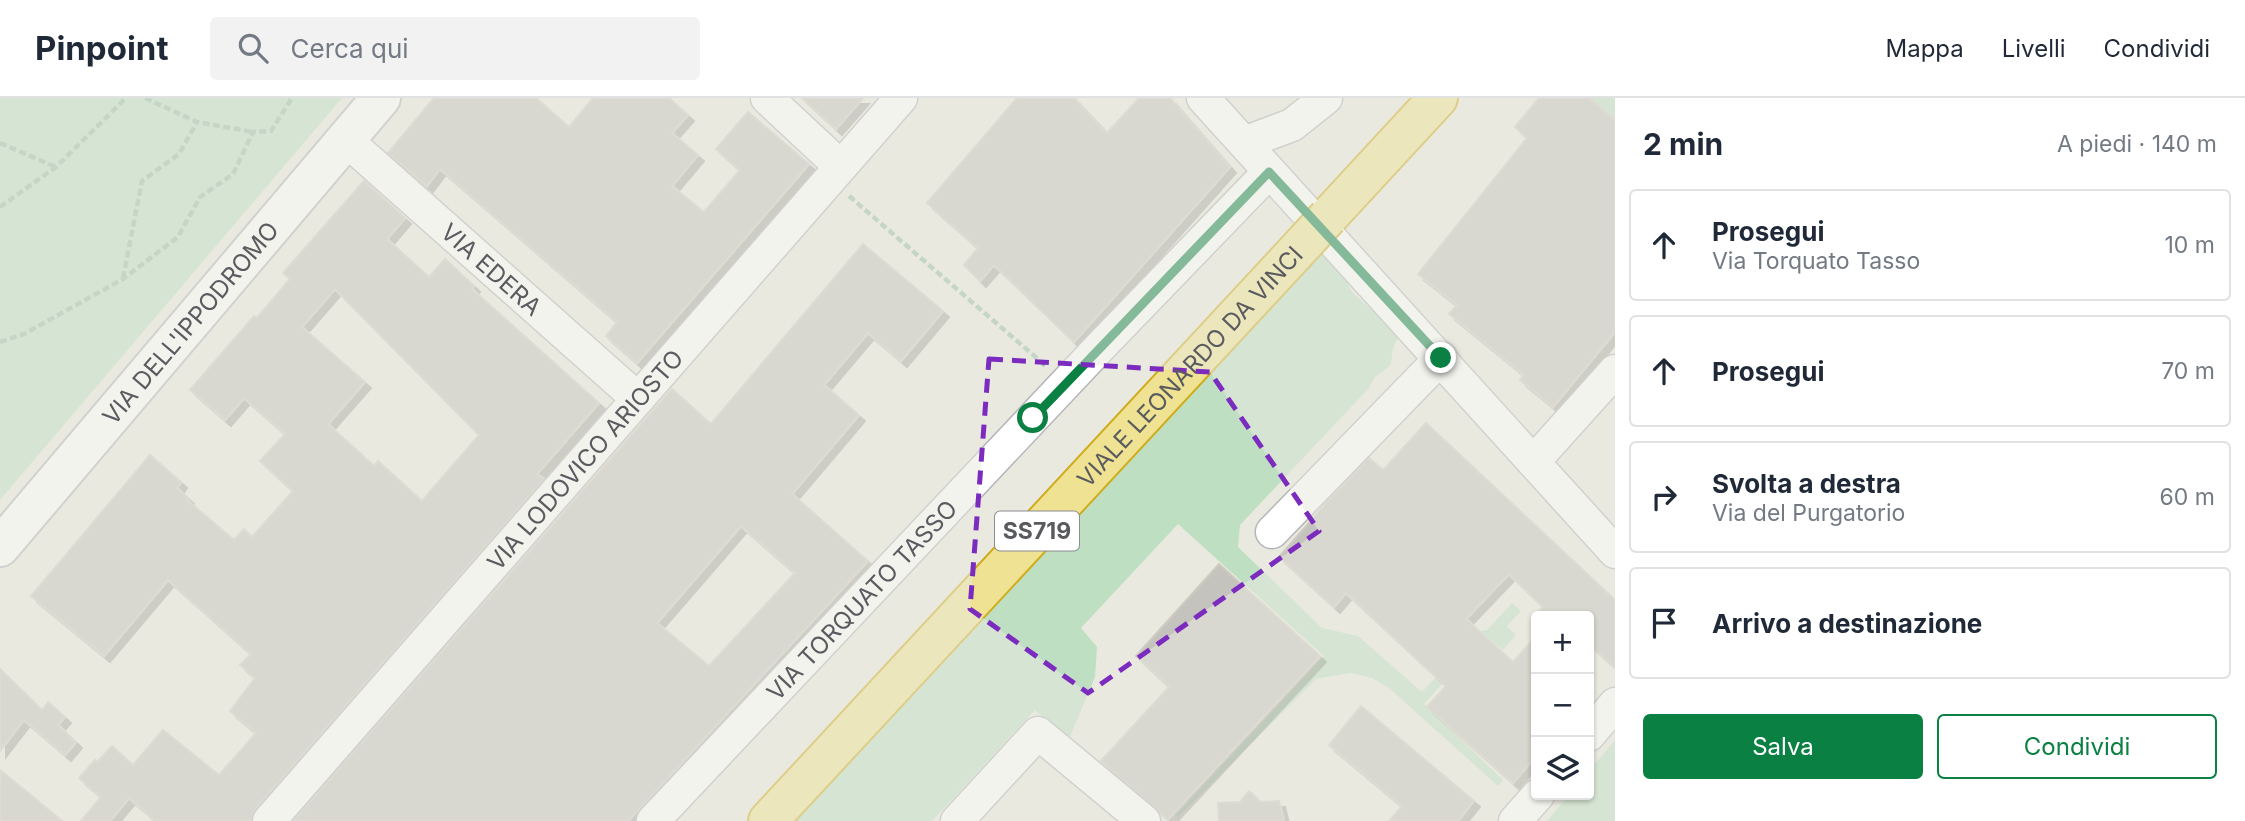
<!DOCTYPE html>
<html lang="it">
<meta charset="utf-8">
<style>
body{margin:0;font-family:Inter,sans-serif;background:#f2f2f3;color:#1f2937}
.controls{position:absolute;right:21px;bottom:21px;display:grid;overflow:hidden;border-radius:7px;box-shadow:0 2px 5px #0004}
.controls button{width:63px;height:63px;display:grid;place-items:center;padding:0;border:0;border-bottom:2px solid #e0e1e3;background:#fff;color:#1f2937;font:35px sans-serif}
.stop{position:absolute;width:21px;height:21px;margin:-16px;border:5px solid #0b8043;border-radius:50%;background:#fff}
.stop.end{background:#0b8043;border-color:#fff;box-shadow:0 2px 7px #0008}
.list{margin:0;padding:0;list-style:none}
h2{display:flex;justify-content:space-between;align-items:center;height:91px;margin:0;padding:0 28px;font-size:30px}
h2 small{font-size:23px;font-weight:400;color:#747a83}
.list li{display:grid;grid-template-columns:46px 1fr auto;gap:21px;align-items:center;box-sizing:border-box;height:112px;margin:0 14px 14px;padding:0 14px;border:2px solid #e0e1e3;border-radius:7px}
.list b{display:block;font-size:26px;white-space:nowrap}
.list p{margin:0;font-size:23px;white-space:nowrap;color:#747a83}
.list em{font-size:23px;font-style:normal;color:#747a83}
.actions{display:flex;gap:14px;padding:21px 28px}
.actions a{flex:1;padding:16px 0;border:2px solid #0b8043;border-radius:7px;text-align:center;font-size:24px;color:#0b8043}
.actions .main{background:#0b8043;color:#fff}
.icon{flex:none;width:38px;height:38px;fill:none;stroke:currentColor;stroke-width:2;stroke-linecap:round;stroke-linejoin:round}
.map{position:relative;flex:none;width:1615px;height:723px;overflow:hidden}
header{display:flex;align-items:center;gap:42px;box-sizing:border-box;height:98px;padding:0 35px;background:#fff;border-bottom:2px solid #e0e1e3}
header strong{font-size:33px}
nav{display:flex;gap:38px;margin-inline-start:auto;font-size:24px}
.search{width:490px;height:63px;background:#f2f2f3;display:flex;align-items:center;gap:18px;box-sizing:border-box;padding:0 24px;border-radius:7px;color:#747a83;font-size:26px}
main{display:flex}
aside{flex:1;background:#fff}
.map>svg:first-child{display:block}
.green{fill:#bfdfc3}
.building{fill:#c5c3bd;stroke:#cecbc0;stroke-width:2;fill-rule:evenodd;filter:url(#shadow)}
.lines{fill:none;stroke-linecap:round;stroke-linejoin:round}
.street-casing{stroke:#b3b5b9;stroke-width:35}
.secondary-casing{stroke:#b4b6bb;stroke-width:42}
.highway-casing{stroke:#cfac1b;stroke-width:42}
.path{stroke:#9abfa8;stroke-width:4.5;stroke-dasharray:7 3.5;stroke-linecap:butt}
.street{stroke:#fff;stroke-width:32}
.secondary{stroke:#fff;stroke-width:38}
.highway{stroke:#efe292;stroke-width:38}
.highway-bridge-casing{stroke:#cfac1b;stroke-width:42;stroke-linecap:butt}
.highway-bridge{stroke:#efe292;stroke-width:38}
.route{stroke:#0b8043;stroke-width:9}
.marked{fill:none;stroke:#7b2cbf;stroke-width:5;stroke-dasharray:14 9;stroke-linejoin:round}
.labels{text-anchor:middle;dominant-baseline:central;stroke-width:5;stroke-linejoin:round;paint-order:stroke}
.shield{fill:#fff;stroke:#8b8c8f;stroke-width:2}
.shield-label{font-size:23px;font-weight:bold;fill:#595b5f}
.street-label{font-size:24px;fill:#595b5f;stroke:#fff}
</style>
<header>
<strong>Pinpoint</strong>
<div class="search"><svg class="icon" aria-label="search" viewBox="0 0 24 24"><circle cx="10" cy="10" r="6"/><path d="M15 15l6 6"/></svg>Cerca qui</div>
<nav><a>Mappa</a><a>Livelli</a><a>Condividi</a></nav>
</header>
<main>
<div class="map">
<svg width="1615" height="723" viewBox="0 0 1615 723">
<defs>
<filter id="shadow"><feDropShadow dx="6" dy="6" stdDeviation="0" flood-color="#0004"/></filter>
</defs>
<rect width="100%" height="100%" fill="#eae9e0"/>
<!-- green -->
<path class="green" d="M0,0H342L0,402Z
M1589,0H1615V22Z
M1322,155L1341,173L1352,194L1399,238L1393,250L1391,267L1374,280L1369,290L1240,427L1238,449L1322,530L1358,538L1422,594L1480,533L1487,532L1512,505L1521,513L1507,528L1516,537L1503,552L1486,538L1424,606L1503,682L1498,688L1389,590L1372,580L1350,575L1316,581L1178,719L1176,717L1324,558L1178,426L1081,530L1097,549L1095,579L1069,641L1035,612L932,723H794Z
M1615,642V723H1547L1569,697H1589V673Z"/>
<!-- building -->
<path class="building" d="M434,0H536L569,29L593,0H669L688,17L672,35L698,57L672,88L704,114L740,72L716,51L748,14L809,66L637,265L606,238L617,224L440,71L427,88L388,55Z
M802,0H863L836,31Z
M1017,0H1074L1107,35L1139,0H1170L1230,69L1074,244L994,167L980,183L964,167L978,150L927,105Z
M1539,0H1589L1615,22V234L1553,309L1520,282L1524,277L1449,216L1457,207L1418,176L1527,40L1515,29Z
M364,83L405,120L387,141L429,179L445,161L474,188L472,191L599,305L537,376L544,381L255,711L251,723H156L129,700L110,723H81L101,699L79,680L95,662L97,664L112,648L133,667L163,632L219,677L256,635L230,613L255,580L240,567L251,556L168,482L104,558L31,498L150,357L181,384L177,390L188,400L187,402L234,442L244,431L252,439L293,393L260,363L285,336L244,300L225,322L190,292L254,218L257,220L290,181L283,175ZM335,191L479,337L422,403L378,363L374,368L328,326L365,284L302,229Z
M863,146L943,213L901,263L868,235L824,287L859,317L792,396L868,463L628,723H293L672,291L711,326ZM741,428L795,475L709,568L657,525Z
M1426,325L1615,502V570L1589,546V518H1534L1543,509L1509,476L1466,521L1513,564L1536,538V658L1513,685L1427,609L1446,588L1346,495L1334,509L1279,459L1327,404L1369,360L1383,372Z
M1219,466L1320,558L1168,721L1101,663L1169,589L1136,558Z
M0,571L42,612L48,604L65,619L58,627L76,644L65,657L24,622L0,653Z
M1361,608L1474,703L1458,723H1389L1402,708L1329,647Z
M0,672L31,697L62,723H0Z
M1249,693L1261,704L1279,703L1284,723H1219L1218,705L1240,704Z"/>
<g class="lines">
<defs>
<g id="street">
<path d="M767,0L840,68"/>
<path d="M1203,0L1615,454"/>
<path id="s1" d="M345,41L638,301"/>
<path d="M1244,45L1292,27L1326,0"/>
<path d="M1534,363L1615,273"/>
<path d="M1272,434L1441,260"/>
<path d="M1589,637L1615,606"/>
<path id="s2" d="M269,723L901,0"/>
<path id="s3" d="M653,723L1100,249L1269,74"/>
<path d="M957,723L1038,635L1144,723"/>
<path d="M1515,723L1538,697"/>
</g>
<g id="secondary">
<path id="s4" d="M0,449L381,0"/>
</g>
<g id="highway">
<path d="M1328,119L1438,0"/>
<path id="s5" d="M768,723L1306,143"/>
</g>
</defs>
<!-- street casing -->
<use href="#street" class="street-casing"/>
<!-- secondary casing -->
<use href="#secondary" class="secondary-casing"/>
<!-- highway casing -->
<use href="#highway" class="highway-casing"/>
<!-- path -->
<path class="path" d="M145,0L197,24L253,34
M0,45L56,69
M849,98L1046,268
M0,109L56,69L126,0
M123,180L142,83L179,56L197,24
M0,244L24,236L123,181L178,139L200,99L233,76L253,34L271,33L292,0"/>
<!-- street -->
<use href="#street" class="street"/>
<!-- secondary -->
<use href="#secondary" class="secondary"/>
<!-- highway -->
<use href="#highway" class="highway"/>
<defs>
<path id="highway-bridge" d="M1306,143L1328,119"/>
</defs>
<!-- highway-bridge casing -->
<use href="#highway-bridge" class="highway-bridge-casing"/>
<!-- highway-bridge -->
<use href="#highway-bridge" class="highway-bridge"/>
</g>
<g class="lines">
<!-- route -->
<path class="route" d="M1033,320L1269,74L1441,260"/>
</g>
<!-- marked area -->
<path d="M0 0H1615V723H0ZM989,261L1210,274L1319,433L1088,595L970,511Z" fill="#eae9e0" fill-opacity=".55" fill-rule="evenodd"/>
<path class="marked" d="M989,261L1210,274L1319,433L1088,595L970,511Z"/>
<g class="labels">
<!-- shield labels -->
<rect class="shield" x="995" y="413.5" width="84" height="39" rx="5"/>
<g class="shield-label">
<text x="1037" y="433">SS719</text>
</g>
<!-- street labels -->
<g class="street-label">
<text stroke="none"><textPath href="#s1" startOffset="196">VIA EDERA</textPath></text>
<text stroke="none"><textPath href="#s4" startOffset="294">VIA DELL'IPPODROMO</textPath></text>
<text stroke="none"><textPath href="#s5" startOffset="620">VIALE LEONARDO DA VINCI</textPath></text>
<text stroke="none"><textPath href="#s2" startOffset="480">VIA LODOVICO ARIOSTO</textPath></text>
<text stroke="none"><textPath href="#s3" startOffset="304">VIA TORQUATO TASSO</textPath></text>
</g>
</g>
</svg>
<div class="controls">
<button>+</button>
<button>−</button>
<button><svg class="icon" aria-label="layers" viewBox="0 0 24 24"><path d="M12 4l9 5-9 5-9-5zM3 14l9 5 9-5"/></svg></button>
</div>
<div class="stop" style="left:1033px;top:320px"></div>
<div class="stop end" style="left:1441px;top:260px"></div>
</div>
<aside>
<h2>2 min<small>A piedi · 140 m</small></h2>
<ul class="list">
<li><svg class="icon" aria-label="ahead" viewBox="0 0 24 24"><path d="M12 20V5M6 11l6-6 6 6"/></svg><div><b>Prosegui</b><p>Via Torquato Tasso</p></div><em>10 m</em></li>
<li><svg class="icon" aria-label="ahead" viewBox="0 0 24 24"><path d="M12 20V5M6 11l6-6 6 6"/></svg><div><b>Prosegui</b></div><em>70 m</em></li>
<li><svg class="icon" aria-label="right" viewBox="0 0 24 24"><path d="M7 20v-9h11M14 6l5 5-5 5"/></svg><div><b>Svolta a destra</b><p>Via del Purgatorio</p></div><em>60 m</em></li>
<li><svg class="icon" aria-label="arrive" viewBox="0 0 24 24"><path d="M6 21V4h12l-3 4 3 4H6"/></svg><div><b>Arrivo a destinazione</b></div></li>
</ul>
<div class="actions"><a class="main">Salva</a><a>Condividi</a></div>
</aside>
</main>
